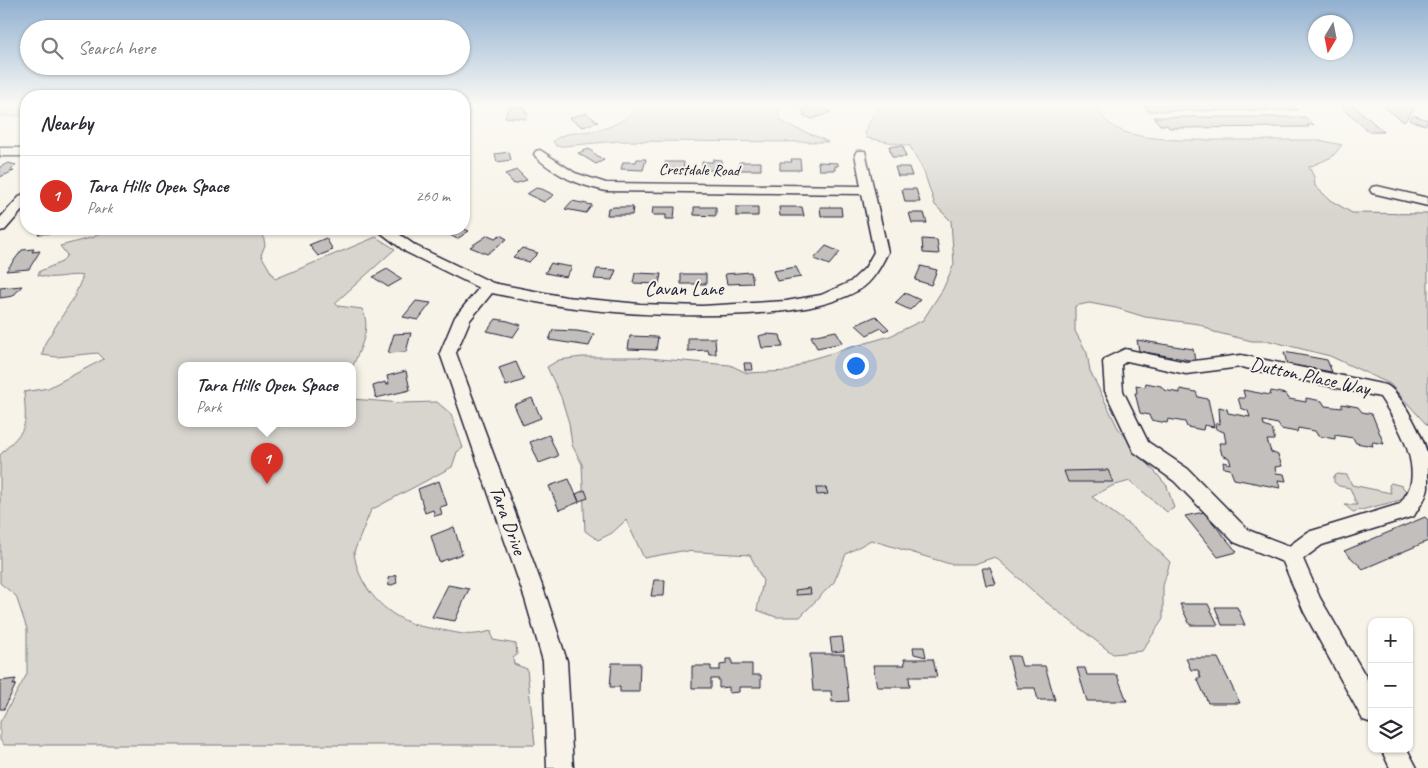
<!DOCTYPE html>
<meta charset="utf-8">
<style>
body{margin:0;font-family:Caveat,sans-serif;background:#f7f7f7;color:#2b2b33}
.controls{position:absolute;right:15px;bottom:15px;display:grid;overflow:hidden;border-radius:10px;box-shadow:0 1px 4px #0004}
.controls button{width:45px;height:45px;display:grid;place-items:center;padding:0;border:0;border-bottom:1px solid #e1e1e2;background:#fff;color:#2b2b33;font:25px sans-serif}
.compass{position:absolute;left:1308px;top:15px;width:45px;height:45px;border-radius:50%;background:#fff;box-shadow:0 1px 4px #0004;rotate:190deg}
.you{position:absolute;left:855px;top:365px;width:18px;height:18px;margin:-12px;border:4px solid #fff;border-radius:50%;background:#1a73e8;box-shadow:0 0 0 8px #1a73e833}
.badge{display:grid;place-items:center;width:32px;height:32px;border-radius:50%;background:#d93025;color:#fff;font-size:16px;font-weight:700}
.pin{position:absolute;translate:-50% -41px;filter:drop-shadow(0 1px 2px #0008)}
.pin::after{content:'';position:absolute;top:26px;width:18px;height:15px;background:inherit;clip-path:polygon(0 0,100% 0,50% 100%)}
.popup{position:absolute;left:178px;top:362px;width:178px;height:65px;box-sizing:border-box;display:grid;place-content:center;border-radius:10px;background:#fff;filter:drop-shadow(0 1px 4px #0005);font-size:16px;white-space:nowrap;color:#7c7c81}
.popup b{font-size:19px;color:#2b2b33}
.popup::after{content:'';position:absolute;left:50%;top:100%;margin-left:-10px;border:10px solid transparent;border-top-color:#fff}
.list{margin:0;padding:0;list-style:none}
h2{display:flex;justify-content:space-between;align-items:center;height:65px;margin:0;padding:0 20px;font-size:21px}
h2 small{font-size:16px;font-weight:400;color:#7c7c81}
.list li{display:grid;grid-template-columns:32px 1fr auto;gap:15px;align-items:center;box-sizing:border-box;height:80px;padding:0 20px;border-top:1px solid #e1e1e2}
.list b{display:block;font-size:19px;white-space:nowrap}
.list p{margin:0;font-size:16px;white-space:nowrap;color:#7c7c81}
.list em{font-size:16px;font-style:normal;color:#7c7c81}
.icon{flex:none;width:28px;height:28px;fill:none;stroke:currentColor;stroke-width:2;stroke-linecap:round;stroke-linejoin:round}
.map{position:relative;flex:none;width:1428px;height:768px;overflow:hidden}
.search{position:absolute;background:#fff;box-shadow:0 1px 4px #0004;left:20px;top:20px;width:450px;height:55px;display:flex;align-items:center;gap:12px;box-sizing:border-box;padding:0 18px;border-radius:28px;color:#7c7c81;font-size:19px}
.panel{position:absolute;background:#fff;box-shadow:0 1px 4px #0004;left:20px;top:90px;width:450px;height:145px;border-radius:20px}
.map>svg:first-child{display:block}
.green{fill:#d8d5cf;stroke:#7d7c85}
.building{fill:#c2bfbd;stroke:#22223b}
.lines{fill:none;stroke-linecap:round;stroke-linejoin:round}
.street-casing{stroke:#22223b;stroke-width:3}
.street{fill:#f7f3e8;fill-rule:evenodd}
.labels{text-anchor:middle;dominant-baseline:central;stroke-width:4;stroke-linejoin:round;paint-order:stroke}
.far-street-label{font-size:16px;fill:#22223b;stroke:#f7f3e8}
.street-label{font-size:20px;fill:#22223b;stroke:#f7f3e8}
</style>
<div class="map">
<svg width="1428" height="768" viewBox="0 0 1428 768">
<rect width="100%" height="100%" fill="#f7f3e8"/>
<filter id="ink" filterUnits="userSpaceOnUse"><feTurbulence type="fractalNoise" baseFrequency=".02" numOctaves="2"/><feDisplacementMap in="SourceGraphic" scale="10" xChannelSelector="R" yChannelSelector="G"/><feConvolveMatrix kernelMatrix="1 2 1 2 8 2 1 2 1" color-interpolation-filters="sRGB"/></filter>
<g filter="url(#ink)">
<!-- green -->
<path class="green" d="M634,105H784L778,110L780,120C794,130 812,133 828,142L617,141L564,146H556L553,141C565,131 583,133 598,130C612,127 623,121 634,112Z
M880,105H1096C1109,138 1147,137 1178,140H1319L1342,145L1332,157L1309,167L1314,177L1315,186L1330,200L1352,213L1428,214V426L1390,384L1330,356L1270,341H1252L1214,332L1199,324L1145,317L1116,308L1089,303L1075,306V331L1087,353L1090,371L1118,428L1167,486L1174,508L1167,512L1130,481L1112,486L1092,497L1139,532L1170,562L1163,586V619L1142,651L1113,654L1042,599L995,557L974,564H950L871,540L846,554L834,582L800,617H776L757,610L763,581L750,555L682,551L644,558L626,520L612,533L598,540L585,531L582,464L572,445L569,423L561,397L547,367L559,360L582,357H636L730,365L747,373L789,371L808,360L890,336L923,320L943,289L954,264L951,221L935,205L924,172L910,146L867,138L865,133L870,121Z
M0,107H26V116H0Z
M106,229H262L265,245L261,255L275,279L376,237L395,249L335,303L338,306L362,309C372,328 360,348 353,366L182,365V423H352V399L402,403L437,402L451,414L463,448L457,452L452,467L371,510L354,552C357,583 380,610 408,622C418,627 431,628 442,630C464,634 468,637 491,631L493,640L516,644L517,655L513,658L514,664L527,669L535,745H4L0,740V722L27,674V629L16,596L0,583V455C27,427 27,431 24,392L48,388L104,359L98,353L57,357L42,355L45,343L74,297L83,276C68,273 55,281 38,275L40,271L62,262L67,255L60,246L94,237Z
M1338,474L1347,475L1352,485L1391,493L1389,485L1391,483L1402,486L1408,494L1401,500L1353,512L1345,505H1357L1350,488L1339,486L1334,482V476Z"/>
<!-- building -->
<path class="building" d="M812,105H816L831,112L812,119L802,115L806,113L801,110Z
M1144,105H1293L1298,110L1148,111Z
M1339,105H1353L1384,132H1369Z
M1386,105H1417L1404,122L1384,107Z
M519,107L525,108L524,112L528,113L526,119L505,117L508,108Z
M586,113L598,122L583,127L569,118Z
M1413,115L1428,120V121L1425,125L1409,120Z
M1154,117H1305L1314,125H1307L1309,127L1169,128L1167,125H1160Z
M889,146H903L906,157H892Z
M589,149L599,157L604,160L596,164L578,153Z
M509,152L511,160L497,162L495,154Z
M637,159H646L643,170L621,169L623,162H636Z
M713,159L721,160L722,170H702V162H713Z
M791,159H800L801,170H780V162H792Z
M665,162H684L683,169H667Z
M739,162H761V170H739Z
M818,162L838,163V166H835V170H819Z
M8,163L16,165L10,171H14L0,177V167Z
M895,167H909L912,176H898Z
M517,170L527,180L514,184L505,174Z
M536,188L542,189L554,195L544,202L527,194Z
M902,189H916L920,202H905Z
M572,201L592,205L586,213L565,209Z
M615,207H633L632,215H607L608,208Z
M653,207H675L674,219H666V215H652Z
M694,207H716V216L694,215Z
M736,207H758V216H736Z
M779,207H802L804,216H780Z
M820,207H841L842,216H821Z
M909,213H924L927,223H912Z
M42,229H69L66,232L38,234Z
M444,229H464L469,231L457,239L442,230Z
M488,235L495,238L500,235L507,239L487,254L470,247Z
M326,238L333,250L318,256L309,245Z
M922,239L937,240L939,254L923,253Z
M826,246L840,252L829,265L814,259Z
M522,248L538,253L529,262L513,257Z
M34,249L32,252L40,251L29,269L6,271L22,250Z
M551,263L554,264L572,267L566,277L545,273Z
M921,266L937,270L931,285L915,280Z
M796,267L801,277L777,281L773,271Z
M387,269L402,279L388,287L373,277Z
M597,269L616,270L612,280L594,279Z
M751,272L753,283L727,284L725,274Z
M635,273L661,274L659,284L633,283Z
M681,274H706V284H681Z
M22,286L13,296L0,298V288Z
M905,293L920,300L910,310L895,303Z
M416,301L431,303L418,320L403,317Z
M876,316L889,329L884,331L881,328L867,335L856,325Z
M496,319L508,321L521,325L513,337L487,331Z
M553,330L577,331L594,334L589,346L549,340Z
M836,331L842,343L817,348L811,336Z
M411,333L406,352L388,353L394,334Z
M766,334L780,335L783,347L762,348L759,336Z
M630,336L658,337L656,350L628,349Z
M688,338H715L716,354H709L708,350L688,351Z
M1137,340L1193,349L1195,361L1139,351Z
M1284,352L1327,360L1332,372L1287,364Z
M516,362L524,380L506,386L499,368Z
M744,363H752L753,370H745Z
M406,371L410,390L376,398L373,386L385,382L386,385L389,384L387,376Z
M1146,383L1161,386L1164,390L1180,393V389L1196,392L1198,397L1208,399L1214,427L1204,425L1203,430L1187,427L1185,422L1168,419L1167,423L1151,420L1149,415L1140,413L1135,393H1137L1136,385L1145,387Z
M1243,390L1270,395L1271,391L1286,394L1289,399L1306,402V398L1322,401L1325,406L1342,408V404L1358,407L1362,412L1372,414L1384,444L1373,442L1372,443L1373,446L1356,443L1353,438L1335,435V439L1318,436L1315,431L1298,428L1297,432L1281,429L1278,424L1263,421L1264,426L1272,429L1275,440H1267L1271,452L1278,455L1282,466L1275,467L1276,473L1284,474L1286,481L1278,480L1280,488L1234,479L1230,469L1224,468L1223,462L1231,464L1229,458L1222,455L1219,443H1226L1224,432L1216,429L1215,423L1220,424L1219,407L1227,409L1228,413L1250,417L1248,411L1241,408L1238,398H1245Z
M532,398L541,418L523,425L514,405Z
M549,435L558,456L539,463L530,442Z
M1108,470L1113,482H1068L1064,471Z
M569,479L579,502L559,510L549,486Z
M439,481L447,505L440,507L442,514L435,516L433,510L425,513L418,489Z
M816,488H826L828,494L817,495Z
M585,490L588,498L579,501L576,494Z
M1204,512L1237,552L1218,557L1185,516Z
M1425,517L1428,520V541L1363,569L1344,551Z
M454,527L462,554L439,562L431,536Z
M982,568H990L996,584L986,585Z
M396,575L397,583L389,586L388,578Z
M654,580H665L664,596H651Z
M448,585L469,589L455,621L432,617Z
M810,588L811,594L796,595L795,590Z
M1180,604H1208L1218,625H1190Z
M1215,607H1237L1245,625H1222Z
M842,637L844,651L832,652L830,638Z
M913,647H924L926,657L914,654Z
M810,654H844L849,701L832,702L831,691H813Z
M1008,656H1019L1022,666H1045L1055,700H1038L1035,688H1017Z
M1186,658H1218L1240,703H1208L1197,678H1201L1198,670H1191Z
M726,659H732V664H752V675H761V687H739V692L729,693V687L719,688V679H711V688H692V666H711V670H720V665L726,664Z
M904,659H933L937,677H909L910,687H877L873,665H905Z
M612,663H640L639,692H620V687H610Z
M1077,668H1085L1087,675H1117L1127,701H1087Z
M16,679L13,685L16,684L4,709H0V681Z"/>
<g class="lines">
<defs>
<path id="street" d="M0,148H26V156H0Z
M540,150L575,173L606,183L861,186L855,154L857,151H865L888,252C881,266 873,282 859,290C825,309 787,311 749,314C688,317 627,315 567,307C542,304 517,298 492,293L470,320L456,353L547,599L567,661L573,768H547L543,661L525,599L440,353L455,317L479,288L406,252L376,229H392L416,246L493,283L566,297L640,304L702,306L786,301L821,295L850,282L865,268L874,252L862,194L606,191C578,185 557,176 536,157L534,154L536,151Z
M1377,186L1428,198V206L1372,193L1370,190L1372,187Z
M26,194V206L5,230L0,231V218L21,195Z
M1125,349L1186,362L1241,355L1386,385C1400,390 1426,442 1428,457C1428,466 1428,479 1428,488C1427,498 1418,508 1414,516L1322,545L1303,559L1320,598L1372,687V723L1363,720L1304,612L1283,562L1234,542L1174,481L1134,452L1105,391L1103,362L1106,358ZM1127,361L1186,374L1241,367L1380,397C1395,420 1416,454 1411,482C1410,490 1404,497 1400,504L1308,532L1289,546L1248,530L1188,469L1148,442L1123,391L1121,365Z
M1381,749H1407L1417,768H1390Z"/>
</defs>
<!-- street casing -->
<use href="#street" class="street-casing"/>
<!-- street -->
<use href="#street" class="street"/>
</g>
</g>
<!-- sky -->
<linearGradient id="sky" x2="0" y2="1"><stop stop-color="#91b0d0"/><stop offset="0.49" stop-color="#fbfaf5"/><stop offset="1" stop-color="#fbfaf5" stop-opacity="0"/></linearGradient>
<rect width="1428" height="213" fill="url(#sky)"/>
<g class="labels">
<!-- far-street labels -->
<g class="far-street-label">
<text transform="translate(699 170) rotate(1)">Crestdale Road</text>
</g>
<!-- street labels -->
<g class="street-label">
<text x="684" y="288">Cavan Lane</text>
<text transform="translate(1310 376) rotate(12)">Dutton Place Way</text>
<text transform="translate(508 520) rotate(70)">Tara Drive</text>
</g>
</g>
</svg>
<div class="controls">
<button>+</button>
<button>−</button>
<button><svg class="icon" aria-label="layers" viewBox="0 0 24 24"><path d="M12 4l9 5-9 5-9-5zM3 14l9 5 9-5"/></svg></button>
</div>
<svg class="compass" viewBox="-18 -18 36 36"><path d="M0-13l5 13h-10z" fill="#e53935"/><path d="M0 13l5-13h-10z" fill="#7c7c81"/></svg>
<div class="you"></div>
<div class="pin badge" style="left:267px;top:484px">1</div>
<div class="popup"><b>Tara Hills Open Space</b>Park</div>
<div class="search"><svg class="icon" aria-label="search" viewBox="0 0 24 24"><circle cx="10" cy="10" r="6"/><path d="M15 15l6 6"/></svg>Search here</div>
<section class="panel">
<h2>Nearby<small></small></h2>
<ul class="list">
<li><span class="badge">1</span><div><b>Tara Hills Open Space</b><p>Park</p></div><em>260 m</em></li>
</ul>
</section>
</div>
